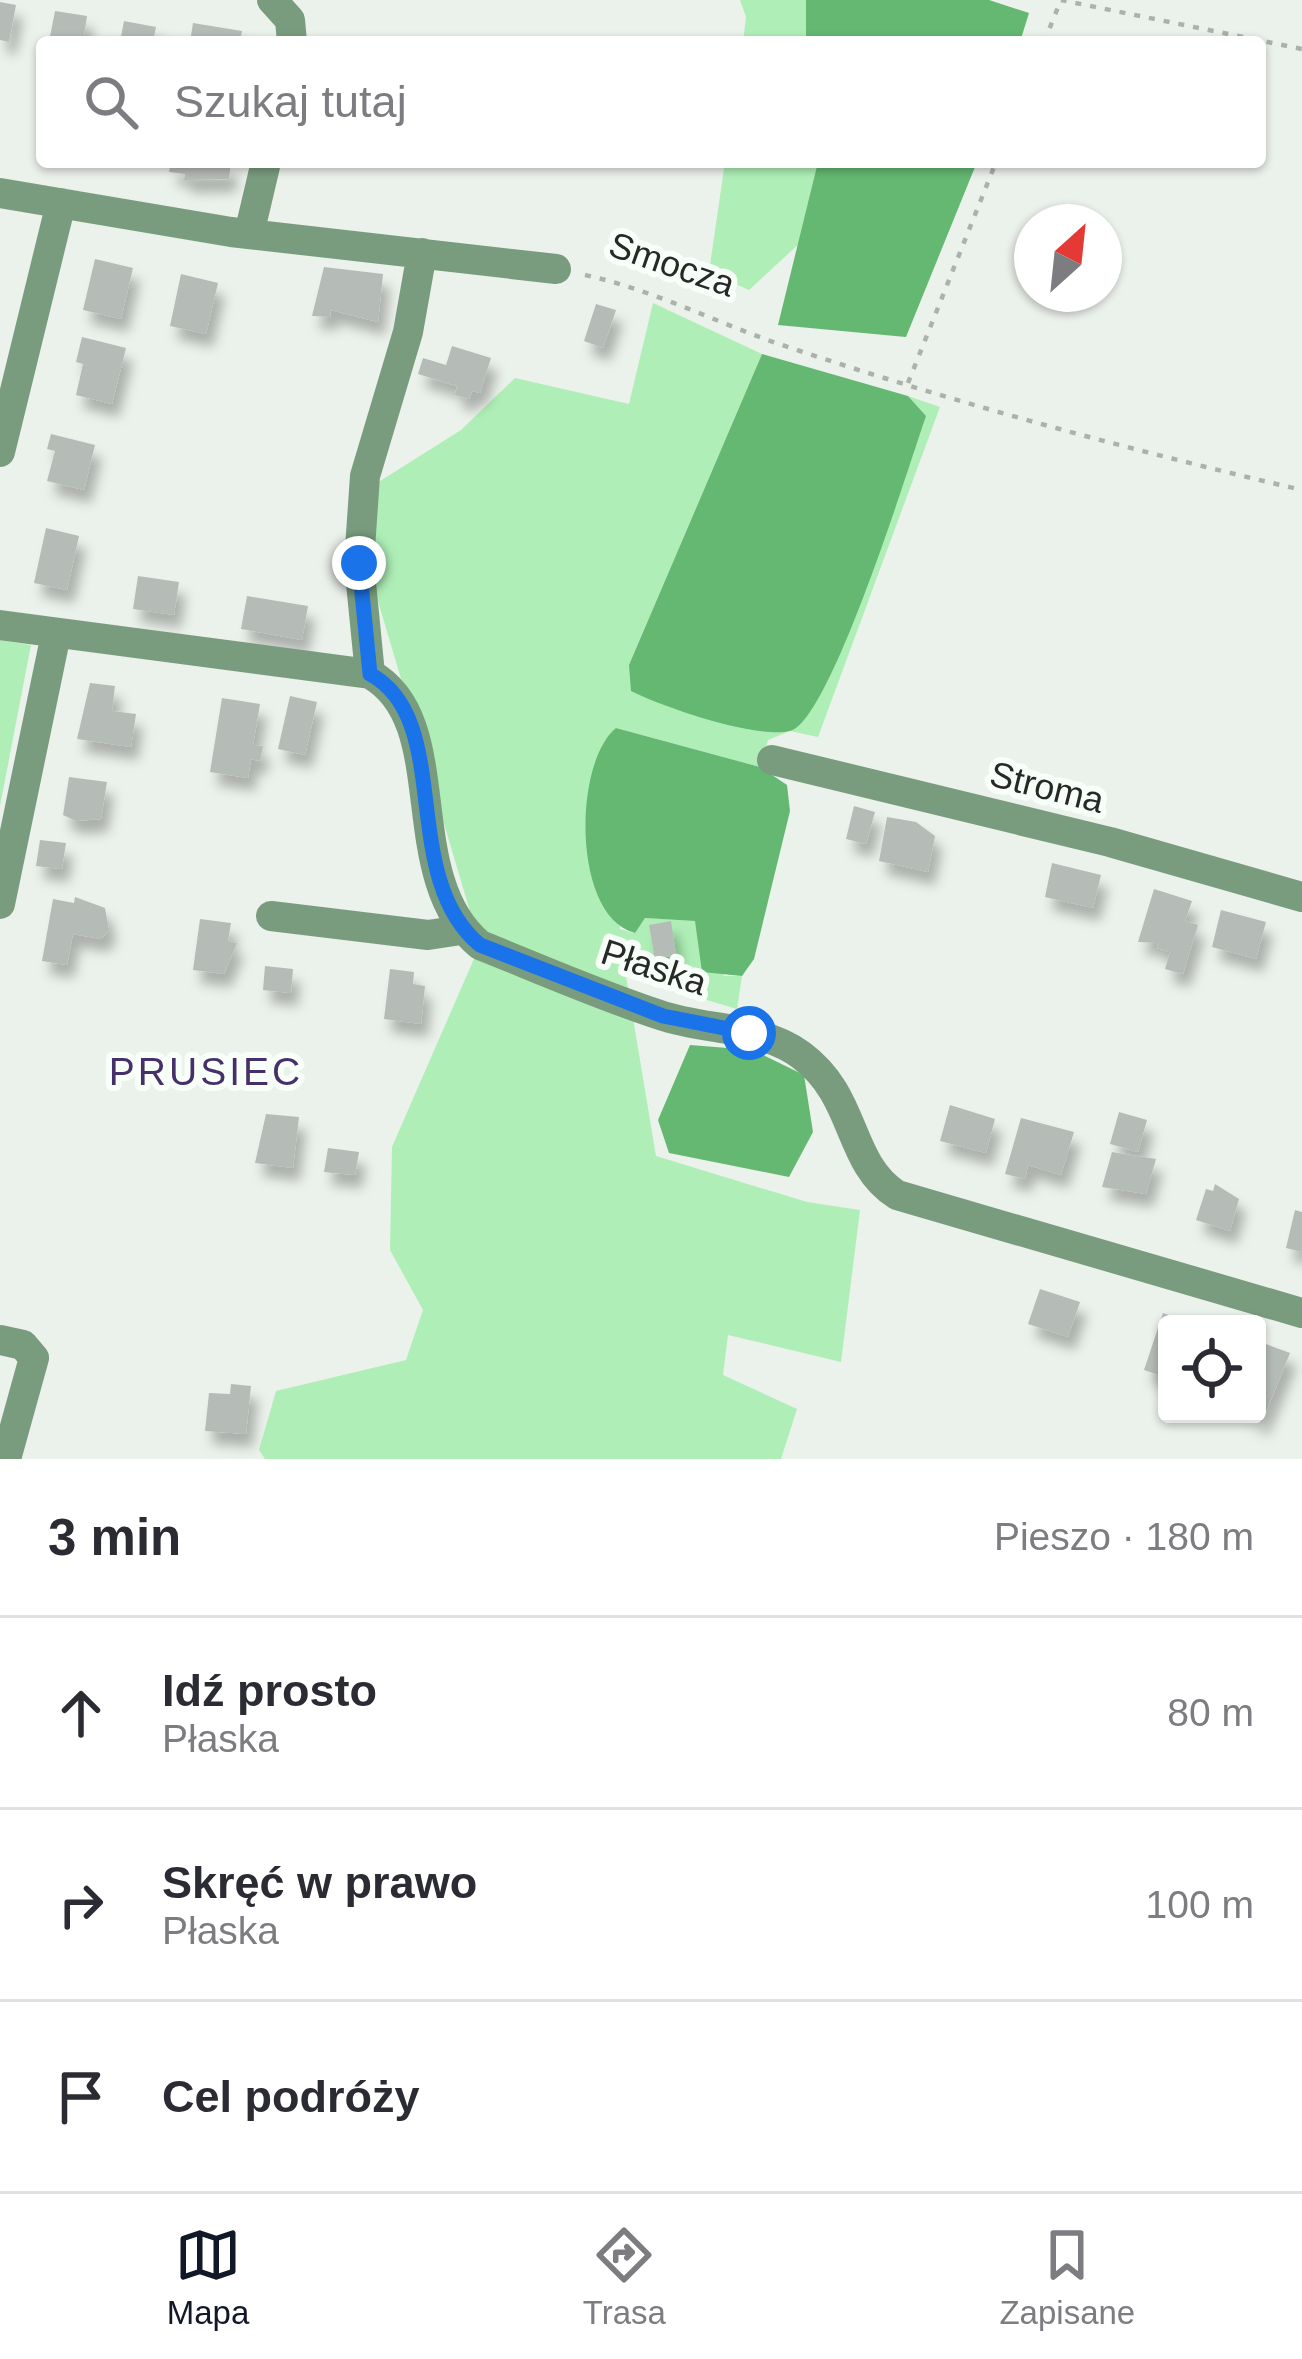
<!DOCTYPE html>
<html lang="pl">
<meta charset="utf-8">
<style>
body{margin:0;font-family:Arial,sans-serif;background:#f7f7f7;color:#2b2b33}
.controls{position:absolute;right:36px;bottom:36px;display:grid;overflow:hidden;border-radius:12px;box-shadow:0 3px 9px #0004}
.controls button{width:108px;height:108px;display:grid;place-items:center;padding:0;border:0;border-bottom:3px solid #e1e1e2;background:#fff;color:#2b2b33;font:60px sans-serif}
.compass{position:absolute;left:1014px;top:204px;width:108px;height:108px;border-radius:50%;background:#fff;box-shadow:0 3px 9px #0004;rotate:27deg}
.stop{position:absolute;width:36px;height:36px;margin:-27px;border:9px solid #1a73e8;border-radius:50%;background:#fff}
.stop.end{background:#1a73e8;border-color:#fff;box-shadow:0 3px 12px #0008}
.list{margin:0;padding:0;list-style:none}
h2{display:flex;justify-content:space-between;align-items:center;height:156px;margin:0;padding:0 48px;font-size:51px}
h2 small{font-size:39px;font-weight:400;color:#7c7c81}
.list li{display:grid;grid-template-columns:78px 1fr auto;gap:36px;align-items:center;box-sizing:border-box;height:192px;padding:0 48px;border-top:3px solid #e1e1e2}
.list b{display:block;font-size:45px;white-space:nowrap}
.list p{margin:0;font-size:39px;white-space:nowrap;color:#7c7c81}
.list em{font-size:39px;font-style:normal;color:#7c7c81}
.icon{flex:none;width:66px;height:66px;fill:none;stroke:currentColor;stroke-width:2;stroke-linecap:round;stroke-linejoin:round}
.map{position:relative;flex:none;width:1302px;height:1459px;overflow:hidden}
.search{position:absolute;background:#fff;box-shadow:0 3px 9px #0004;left:36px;right:36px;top:36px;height:132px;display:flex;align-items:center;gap:30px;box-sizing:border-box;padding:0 42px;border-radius:12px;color:#7c7c81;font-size:45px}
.sheet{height:732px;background:#fff}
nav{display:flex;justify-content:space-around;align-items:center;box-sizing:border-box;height:168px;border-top:3px solid #e1e1e2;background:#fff;font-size:33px;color:#7c7c81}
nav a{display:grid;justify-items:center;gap:6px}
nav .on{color:#111827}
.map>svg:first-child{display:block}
.green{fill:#afefb7}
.water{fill:#64b872}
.building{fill:#b5bbb6;filter:url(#shadow)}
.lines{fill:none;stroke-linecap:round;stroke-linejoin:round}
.path{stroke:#acb1ac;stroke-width:4.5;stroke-dasharray:6 9;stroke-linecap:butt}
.minor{stroke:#7a9c7e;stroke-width:30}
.route{stroke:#1a73e8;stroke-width:15}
.labels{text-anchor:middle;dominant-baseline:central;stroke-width:12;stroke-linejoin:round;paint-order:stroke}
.street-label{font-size:36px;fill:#272927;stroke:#f8fef8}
.neighbourhood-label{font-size:39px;letter-spacing:3px;fill:#46306b;stroke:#f8fef8}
</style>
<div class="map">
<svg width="1302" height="1459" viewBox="0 0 1302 1459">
<defs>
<filter id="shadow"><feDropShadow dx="7" dy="13" stdDeviation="6" flood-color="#0004"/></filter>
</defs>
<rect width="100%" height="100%" fill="#ebf1eb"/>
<!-- green -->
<path class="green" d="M740,0H806V42H743L746,17Z
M725,162H818L802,241L749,290L709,272Z
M653,303L762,354L629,665L926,417L908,396L940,407L818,737L790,731L768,740L760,767L616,728L620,929L634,933L645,918L696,921L724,976H742L737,1009L626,976L656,1156L807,1202L860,1210L841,1362L728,1335L723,1375L797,1409L781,1459H265L259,1450L276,1391L406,1360L423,1310L390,1250L392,1147L480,945L372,581L377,483L461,430L515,378L629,404Z
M0,640L31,645L0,806Z"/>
<!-- water -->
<path class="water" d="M806,0H989L1029,13L1020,42H806Z
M818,162H977L906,337L778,325Z
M762,354L908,396L926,416C909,465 830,722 790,731C755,739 663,707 631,691L629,665Z
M616,728L760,767L787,785L790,811L754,959L742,976L702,972L695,921L645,918L635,933C572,917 573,763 616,728Z
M690,1045L753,1050L804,1075L813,1132L789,1177L669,1153L658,1120Z"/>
<!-- building -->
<path class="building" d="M0,2L16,5L9,42L0,40Z
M55,11L87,16L83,42H49Z
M124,21L156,27L153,42H120Z
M193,23L242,31L240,42H190Z
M171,162H231L229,179L184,180L185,174L169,172Z
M95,259L133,268L121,319L83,310Z
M324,267L383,274L378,322L331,310L330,317L312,316Z
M181,274L218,283L206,334L170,326Z
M596,304L616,310L603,348L584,341Z
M82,337L126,348L112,404L76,395L83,364L76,362Z
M452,346L491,358L480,393L472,391L469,399L455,395L457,386L418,374L423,358L446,365Z
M51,434L95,445L84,490L47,481L55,451L47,449Z
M46,528L79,536L67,590L34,583Z
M138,576L179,582L174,615L133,609Z
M247,596L308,606L302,640L241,629Z
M90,683L115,686L112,711L136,714L131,747L77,739Z
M290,696L317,702L305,755L278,749Z
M222,698L260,704L253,745L263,746L260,761L251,759L248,778L210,772Z
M69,777L107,782L101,819L76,821L63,815Z
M854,806L875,812L866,844L846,839Z
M887,817L916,822L935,836L928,872L879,861Z
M40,840L66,843L62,869L36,866Z
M1052,863L1101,875L1093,908L1045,897Z
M1154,889L1192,901L1185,921L1198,925L1183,974L1165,969L1170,952L1157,948L1158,943L1138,942Z
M75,897L105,908L109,930L101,939L73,934L67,965L42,961L53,899L74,903Z
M1221,910L1266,922L1256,959L1212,947Z
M200,919L231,923L228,941L237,943L224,974L193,970Z
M671,921L676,955L655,959L649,925Z
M265,966L293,969L291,993L263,990Z
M390,969L414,972L413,984L425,986L421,1024L384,1019Z
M950,1105L995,1119L986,1153L940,1141Z
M1119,1112L1147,1120L1138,1152L1110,1144Z
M266,1114L299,1117L293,1168L255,1163Z
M1021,1118L1074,1132L1061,1175L1028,1165L1025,1179L1005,1174Z
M328,1148L359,1152L355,1175L324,1172Z
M1112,1152L1156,1159L1146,1194L1102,1187Z
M1215,1184L1239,1199L1230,1231L1196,1220L1206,1189L1213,1191Z
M1295,1210L1302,1212V1252L1286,1248Z
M1040,1289L1080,1302L1068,1337L1028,1324Z
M1163,1313L1184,1320L1167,1324V1378L1144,1370Z
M1263,1343L1290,1353L1262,1422L1242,1414H1257V1358Z
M231,1384L251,1386L246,1434L205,1431L209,1393L230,1394Z"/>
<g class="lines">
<!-- path -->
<path class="path" d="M1044,42L1061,0L1302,49
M585,275C658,291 720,325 791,348C959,404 1130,450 1302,490
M908,383L996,162"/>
<!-- minor -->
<path class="minor" d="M272,0L290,20L292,42
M0,193L231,232L556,269
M249,234L266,162
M0,452L61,203
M0,625L370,674C455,721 397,876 480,945C540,969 599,995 660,1015C706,1031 760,1025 801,1055C858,1097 846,1162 897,1195L1302,1313
M370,674L359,563L365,476L408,332L422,253
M772,760L1110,842L1302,897
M0,904L56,634
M271,916L428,935L461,930
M0,1340L23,1345L34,1358L6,1459"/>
</g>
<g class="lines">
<!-- route -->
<path class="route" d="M359,563L370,674C455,720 397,876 480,945L663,1016L749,1033"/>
</g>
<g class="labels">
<!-- street labels -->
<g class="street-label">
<text transform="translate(672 264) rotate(19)">Smocza</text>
<text transform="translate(1047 787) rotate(14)">Stroma</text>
<text transform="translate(654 967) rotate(18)">Płaska</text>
</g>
<!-- neighbourhood labels -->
<g class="neighbourhood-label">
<text x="206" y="1071">PRUSIEC</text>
</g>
</g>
</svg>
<div class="controls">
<button><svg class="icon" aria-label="locate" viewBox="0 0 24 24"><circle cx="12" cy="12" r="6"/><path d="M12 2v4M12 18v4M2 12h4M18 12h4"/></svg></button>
</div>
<svg class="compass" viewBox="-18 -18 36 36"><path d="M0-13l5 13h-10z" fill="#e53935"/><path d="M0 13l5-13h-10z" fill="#7c7c81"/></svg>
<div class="stop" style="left:749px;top:1033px"></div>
<div class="stop end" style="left:359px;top:563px"></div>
<div class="search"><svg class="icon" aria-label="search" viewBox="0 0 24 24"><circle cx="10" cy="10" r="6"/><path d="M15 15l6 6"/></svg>Szukaj tutaj</div>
</div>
<section class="sheet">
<h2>3 min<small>Pieszo · 180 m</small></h2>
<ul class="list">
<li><svg class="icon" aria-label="ahead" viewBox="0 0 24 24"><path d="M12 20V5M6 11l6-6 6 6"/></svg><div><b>Idź prosto</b><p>Płaska</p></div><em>80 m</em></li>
<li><svg class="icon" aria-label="right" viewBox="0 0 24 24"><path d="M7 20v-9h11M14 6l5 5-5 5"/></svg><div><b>Skręć w prawo</b><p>Płaska</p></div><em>100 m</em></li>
<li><svg class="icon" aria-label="arrive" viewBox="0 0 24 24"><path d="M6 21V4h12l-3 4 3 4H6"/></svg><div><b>Cel podróży</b></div></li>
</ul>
</section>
<nav>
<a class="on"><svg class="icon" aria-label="map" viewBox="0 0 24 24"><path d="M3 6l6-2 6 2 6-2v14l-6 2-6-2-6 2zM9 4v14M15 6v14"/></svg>Mapa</a>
<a><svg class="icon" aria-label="directions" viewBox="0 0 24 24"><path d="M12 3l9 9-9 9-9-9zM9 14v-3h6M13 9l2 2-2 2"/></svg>Trasa</a>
<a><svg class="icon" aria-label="saved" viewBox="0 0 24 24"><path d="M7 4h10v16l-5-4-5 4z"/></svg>Zapisane</a>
</nav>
